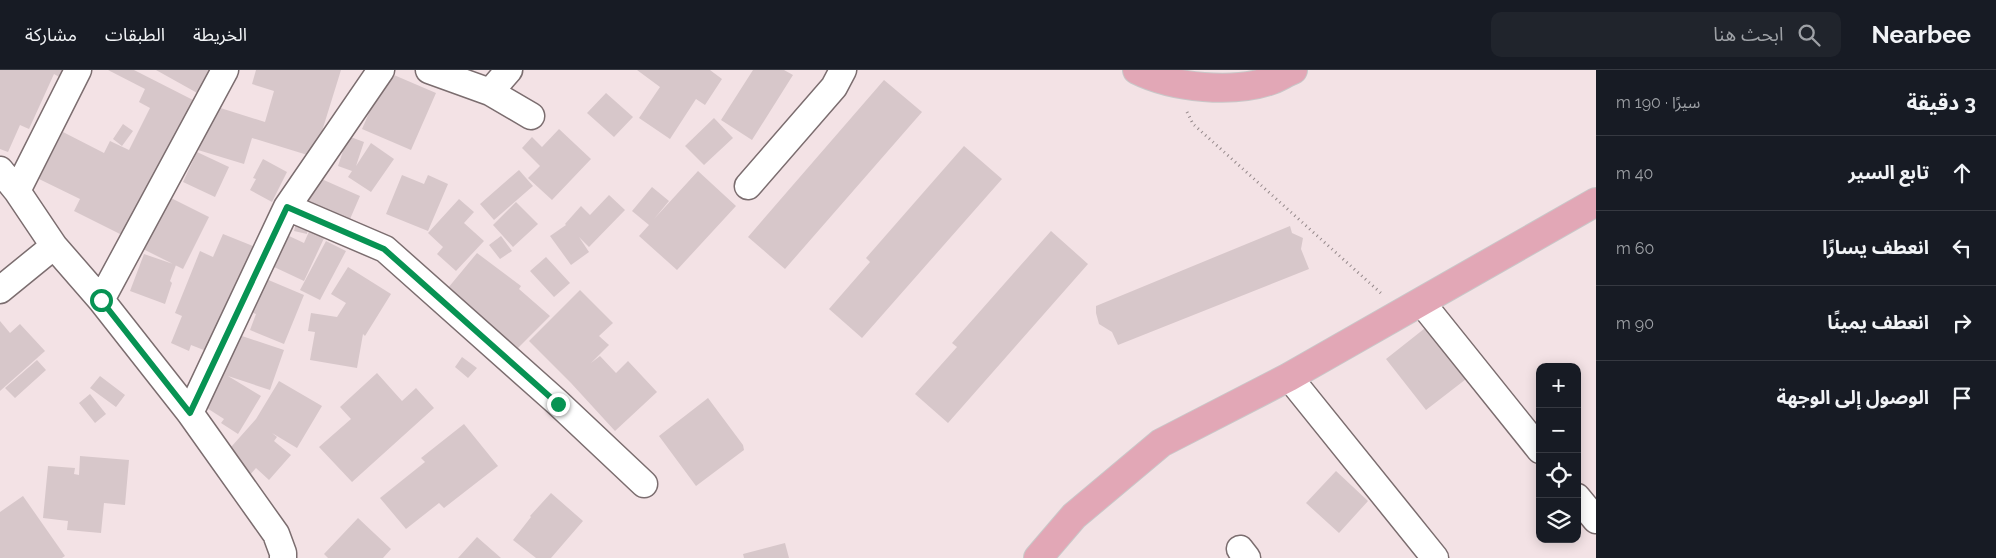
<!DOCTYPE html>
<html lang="ar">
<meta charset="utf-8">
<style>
body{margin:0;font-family:Raleway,"Noto Sans Arabic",sans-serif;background:#20242c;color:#f1f3f6;direction:rtl}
.controls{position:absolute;right:15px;bottom:15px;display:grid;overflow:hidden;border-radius:10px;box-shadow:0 2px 12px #0003}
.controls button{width:45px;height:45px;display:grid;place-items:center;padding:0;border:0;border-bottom:1px solid #363941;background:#171b24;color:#f1f3f6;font:25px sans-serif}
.stop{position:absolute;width:15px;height:15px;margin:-11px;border:4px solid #079353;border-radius:50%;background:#fff}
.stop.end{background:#079353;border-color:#fff;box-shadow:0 1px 5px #0008}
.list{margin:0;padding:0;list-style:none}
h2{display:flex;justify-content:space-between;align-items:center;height:65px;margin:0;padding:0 20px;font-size:21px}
h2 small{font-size:16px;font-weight:400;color:#9ea1a6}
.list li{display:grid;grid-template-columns:32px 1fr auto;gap:15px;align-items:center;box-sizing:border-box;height:75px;padding:0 20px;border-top:1px solid #363941}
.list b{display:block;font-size:19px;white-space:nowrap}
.list em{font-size:16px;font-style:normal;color:#9ea1a6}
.icon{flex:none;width:28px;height:28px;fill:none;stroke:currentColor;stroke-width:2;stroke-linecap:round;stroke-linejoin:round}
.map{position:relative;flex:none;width:1596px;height:488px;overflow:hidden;direction:ltr}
header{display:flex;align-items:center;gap:30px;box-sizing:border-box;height:70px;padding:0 25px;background:#171b24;border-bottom:1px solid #363941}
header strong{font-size:24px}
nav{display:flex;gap:28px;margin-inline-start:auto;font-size:18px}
.search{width:350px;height:45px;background:#20242c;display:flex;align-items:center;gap:12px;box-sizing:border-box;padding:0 18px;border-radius:10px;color:#9ea1a6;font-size:19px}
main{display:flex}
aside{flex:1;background:#171b24}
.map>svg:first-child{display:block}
.building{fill:#d7c7ca}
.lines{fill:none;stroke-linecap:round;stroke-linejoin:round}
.minor-casing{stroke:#7b6d6f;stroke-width:29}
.major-casing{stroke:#c9c7c8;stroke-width:30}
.path{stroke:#95898b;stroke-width:3;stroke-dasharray:1 4;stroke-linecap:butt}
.minor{stroke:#fff;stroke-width:26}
.major{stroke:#e2a7b6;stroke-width:28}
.route{stroke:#079353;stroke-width:6}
</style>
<header>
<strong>Nearbee</strong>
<div class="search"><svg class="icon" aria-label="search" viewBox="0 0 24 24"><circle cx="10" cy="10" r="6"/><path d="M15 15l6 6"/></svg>ابحث هنا</div>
<nav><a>الخريطة</a><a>الطبقات</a><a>مشاركة</a></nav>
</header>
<main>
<aside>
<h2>3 دقيقة<small>سيرًا · 190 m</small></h2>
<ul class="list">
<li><svg class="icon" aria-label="ahead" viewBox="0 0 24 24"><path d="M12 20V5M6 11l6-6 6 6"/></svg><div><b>تابع السير</b></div><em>40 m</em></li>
<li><svg class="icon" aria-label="left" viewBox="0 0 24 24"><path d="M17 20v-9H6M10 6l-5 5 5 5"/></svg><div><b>انعطف يسارًا</b></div><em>60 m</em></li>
<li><svg class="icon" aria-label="right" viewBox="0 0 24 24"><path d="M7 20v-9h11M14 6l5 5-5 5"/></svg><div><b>انعطف يمينًا</b></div><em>90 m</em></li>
<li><svg class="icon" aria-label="arrive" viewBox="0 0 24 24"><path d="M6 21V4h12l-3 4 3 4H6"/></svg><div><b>الوصول إلى الوجهة</b></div></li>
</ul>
</aside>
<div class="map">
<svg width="1596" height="488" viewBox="0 0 1596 488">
<rect width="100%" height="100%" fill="#f3e2e5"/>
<!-- building -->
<path class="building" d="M0,0H64L61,8L54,4L29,59L20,55L8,82L0,79Z
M108,0H134L193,30L124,166L74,141L80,129L39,109L63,62L104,83L110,71L129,80L150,38L139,32L145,19Z
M156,0H213L199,24Z
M256,0H341L314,87L252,68L244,94L198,80L211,35L265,52L274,21L252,14Z
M637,0H710L722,9L705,35L696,29L670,69L639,48L660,17Z
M753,0H784L793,5L752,70L721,50Z
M387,2L436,23L411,80L362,59Z
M884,10L922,42L785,199L748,167Z
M606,23L633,47L614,67L587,43Z
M714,48L733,68L704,95L685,76Z
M123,54L133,61L122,76L113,69Z
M559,59L591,89L552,130L528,108L540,96L522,78L532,67L542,77Z
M348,66L364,72L356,96L371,73L394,89L371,122L348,107L352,101L338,96Z
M964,76L1002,109L862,268L829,239L870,192L866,188Z
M197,82L229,97L215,127L183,112Z
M263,89L287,102L272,132L250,120L256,109L253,108Z
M519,100L533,116L494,150L480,134Z
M698,101L736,136L677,200L639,166L649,155L632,141L652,117L669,131L654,149Z
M402,105L424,114L428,105L448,114L428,161L386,144Z
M317,107L360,126L347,156L304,136Z
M609,125L625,140L589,177L579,167L589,182L571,195L550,166L566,155L565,154L581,136L590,145Z
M167,126L209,147L183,199L141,178Z
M459,129L474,142L464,153L484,171L456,201L437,184L443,177L428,163Z
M516,132L538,154L513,177L493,155Z
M297,149L309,151L307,164L294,161Z
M1290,156L1292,163L1303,168L1301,179L1309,199L1118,275L1112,262L1099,254L1096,243V236Z
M311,157L326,164L304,211L272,196L287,165L304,173Z
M1051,161L1088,194L948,353L915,324L957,277L952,273Z
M223,164L263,180L214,284L191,275L189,281L171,273L182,246L175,243L200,181L213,187Z
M501,166L512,181L500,189L489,175Z
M326,171L346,181L320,230L300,220Z
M477,183L521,216L519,219L550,246L515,281L448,218Z
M144,184L176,195L170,211L172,213L165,234L130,221Z
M546,187L570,213L554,227L530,201Z
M348,197L391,224L365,266L363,264L357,298L310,290L315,262L308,261L311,243L337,247L346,233L331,224Z
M259,206L304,225L284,274L250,260L256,244L245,240Z
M580,220L613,253L599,266L609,275L591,293L600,286L616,303L628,291L657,322L615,361L571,313L529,271Z
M0,251L10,263L20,254L45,281L0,321Z
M1429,255L1470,306L1426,340L1386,289Z
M236,264L284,280L270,320L228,306L261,326L238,364L221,353L224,349L199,333Z
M462,287L477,298L468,308L455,297Z
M37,290L46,300L15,328L5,318Z
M377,303L402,331L416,318L434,338L352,412L319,377L351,349L340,337Z
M100,306L125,325L116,337L90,318Z
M279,311L322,336L297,378L272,363L277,367L274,371L291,385L269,410L256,398L249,406L224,385L256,349Z
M90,324L106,344L95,353L79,333Z
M708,328L743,375L744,380L696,416L659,366Z
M464,354L498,396L444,438L439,433L406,459L380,428L425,392L421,388Z
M80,386L129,390L125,435L104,433L101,463L67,460L68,451L43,448L48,396L75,398L74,404L79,405Z
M1336,401L1368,431L1339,463L1306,433Z
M551,423L583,451L551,488H536L513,470L531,447L530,446Z
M23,426L65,486L62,488H0V442Z
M358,448L391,479L383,488H328L324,484Z
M477,467L501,488H458Z
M785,473L789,488H744L743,484Z"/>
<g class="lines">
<defs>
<path id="minor" d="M429,0L490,22L531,46
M490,22L509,0
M0,100L17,121L54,176L101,230L190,343L276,464L283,483V488
M748,116L834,17L843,0
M17,121L78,0
M287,137L385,179L558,333L644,414
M0,220L54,176
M101,230L225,0
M1422,233L1540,380
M1289,307L1435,488
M190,343L287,137L381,0
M1577,427L1596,450
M1240,479L1247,488"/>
<path id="major" d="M1137,0C1173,18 1234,24 1272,10C1279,7 1286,3 1293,0
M1038,488L1074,446L1161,373L1289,307L1596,132"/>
</defs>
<!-- minor casing -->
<use href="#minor" class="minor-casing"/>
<!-- major casing -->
<use href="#major" class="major-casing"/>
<!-- path -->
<path class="path" d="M1187,42L1193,54L1383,225"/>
<!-- minor -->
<use href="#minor" class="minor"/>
<!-- major -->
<use href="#major" class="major"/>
</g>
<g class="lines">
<!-- route -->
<path class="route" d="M101,230L190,343L287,137L384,179L558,334"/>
</g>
</svg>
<div class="controls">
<button>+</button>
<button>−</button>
<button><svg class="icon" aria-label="locate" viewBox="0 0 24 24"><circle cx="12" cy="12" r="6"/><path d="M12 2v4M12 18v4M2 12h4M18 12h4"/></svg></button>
<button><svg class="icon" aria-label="layers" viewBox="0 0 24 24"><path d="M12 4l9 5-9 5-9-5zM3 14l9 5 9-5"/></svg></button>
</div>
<div class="stop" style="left:101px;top:230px"></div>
<div class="stop end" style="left:558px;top:334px"></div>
</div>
</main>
